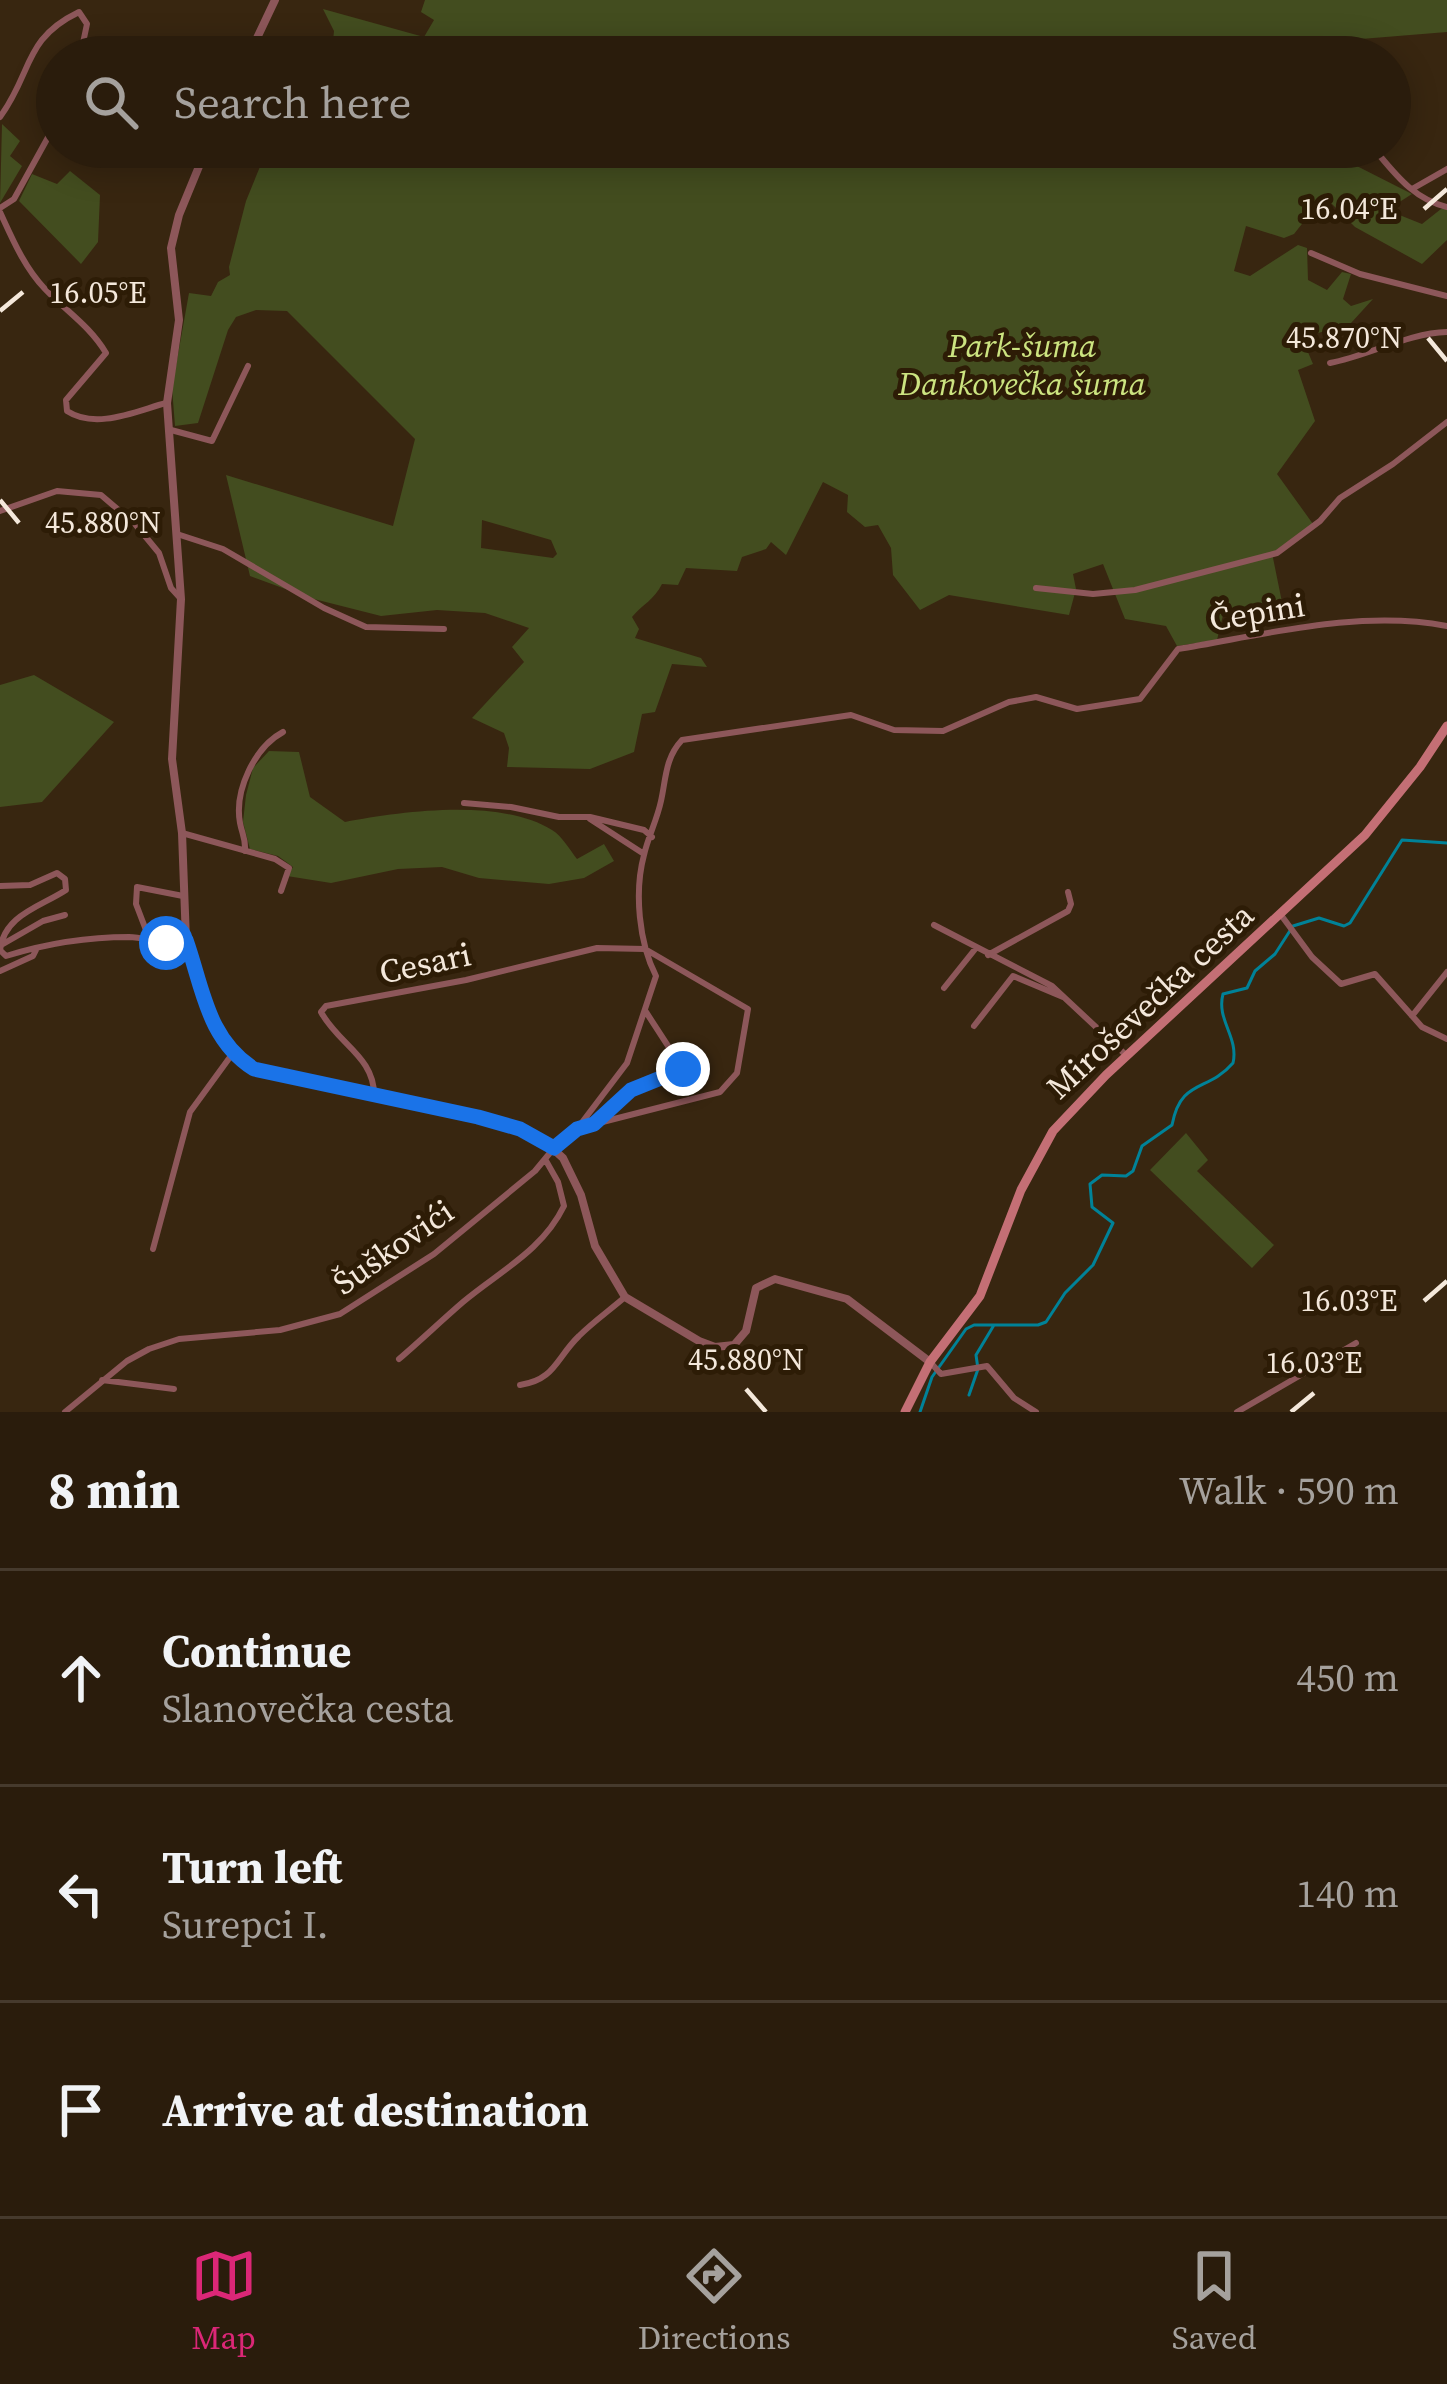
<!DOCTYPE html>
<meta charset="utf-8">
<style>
body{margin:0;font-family:"Source Serif 4",serif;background:#36291a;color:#f1f3f6}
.stop{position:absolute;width:36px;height:36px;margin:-27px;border:9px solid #1a73e8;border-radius:50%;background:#fff}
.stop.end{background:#1a73e8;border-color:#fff;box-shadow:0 3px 12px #0008}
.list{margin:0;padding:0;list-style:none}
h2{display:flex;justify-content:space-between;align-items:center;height:156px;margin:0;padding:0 48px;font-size:51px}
h2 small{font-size:39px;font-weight:400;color:#a5a19d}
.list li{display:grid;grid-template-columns:78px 1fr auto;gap:36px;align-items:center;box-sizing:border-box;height:216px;padding:0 48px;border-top:3px solid #463a2d}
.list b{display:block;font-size:45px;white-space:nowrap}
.list p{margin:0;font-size:39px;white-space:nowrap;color:#a5a19d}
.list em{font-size:39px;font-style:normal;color:#a5a19d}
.icon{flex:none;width:66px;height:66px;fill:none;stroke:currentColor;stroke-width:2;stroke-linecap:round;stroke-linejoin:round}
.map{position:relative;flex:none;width:1447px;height:1412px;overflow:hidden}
.search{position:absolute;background:#2a1c0c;box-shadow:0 6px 30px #0003;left:36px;right:36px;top:36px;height:132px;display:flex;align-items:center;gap:30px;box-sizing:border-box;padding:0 42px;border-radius:66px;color:#a5a19d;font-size:45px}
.sheet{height:804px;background:#2a1c0c}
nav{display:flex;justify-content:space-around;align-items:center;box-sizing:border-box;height:168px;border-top:3px solid #463a2d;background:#2a1c0c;font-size:33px;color:#a5a19d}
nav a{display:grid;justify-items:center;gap:6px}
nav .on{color:#db2777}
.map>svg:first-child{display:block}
.green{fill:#434d1f;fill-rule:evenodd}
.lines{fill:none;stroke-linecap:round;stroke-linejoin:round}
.stream{stroke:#008298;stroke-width:3}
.minor{stroke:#8d575a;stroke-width:6}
.tertiary{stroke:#8d575a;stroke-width:8}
.secondary{stroke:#c46f75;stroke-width:9}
.route{stroke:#1a73e8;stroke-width:15}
.ticks{fill:none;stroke:#f4e8db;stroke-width:4.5}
.labels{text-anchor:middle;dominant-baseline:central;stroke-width:10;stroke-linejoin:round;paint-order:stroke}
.park-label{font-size:33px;font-style:italic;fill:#cce480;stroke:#2d1c06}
.street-label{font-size:33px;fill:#f4e8db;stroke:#2d1c06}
.ticks-label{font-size:30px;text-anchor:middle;fill:#f4e8db;stroke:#2d1c06;stroke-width:10;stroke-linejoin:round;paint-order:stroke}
</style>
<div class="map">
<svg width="1447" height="1412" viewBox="0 0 1447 1412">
<rect width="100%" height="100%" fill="#382610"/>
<!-- green -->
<path class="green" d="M425,0H1447V32L1361,39L1344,57H299L303,53L323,55L332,51L334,31L323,9L424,37L434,20L421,12Z
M2,124L20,141L10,156L22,166L0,203Z
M268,147H1100L1119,164L1116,147H1335L1345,160L1412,194L1387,210L1422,224L1441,209H1447V240L1422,264L1355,227L1324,196L1294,234L1284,238L1246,226L1234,271L1250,276L1298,245L1307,248L1308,280L1327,290L1342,272L1351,274L1343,299L1351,306L1373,299L1351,323L1302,338L1313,364L1298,370L1315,421L1277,474L1313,524L1272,553L1284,612L1255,608L1224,611L1217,640L1177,646L1166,626L1125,619L1103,564L1073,574L1076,589L1069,615L949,595L920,610L893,575L891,548L878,525L865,527L847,512L848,495L823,482L786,555L771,542L766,549L742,557L737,571L686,568L678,585L662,584C654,600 643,604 632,617L639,629L635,638L701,658L707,667L672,664L655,712L642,714L634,752L590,769L507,767L509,748L504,733L472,718L524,662L512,647L529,628L485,613L437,610L381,616L310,598L250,576L226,475L393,526L415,439L287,311L256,310L236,317L228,330L198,423L175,426L172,388L189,293L211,296L218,282L230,275L229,267L246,201ZM482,520L551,540L557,554L553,558L481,548Z
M70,171L100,195L98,242L81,264L19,201L32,174L57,184Z
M34,675L114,722L42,802L0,807V685Z
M269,751L299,752L310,797L345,822C403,811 501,798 552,830C562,836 570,850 577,859L604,844L614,861L584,878L549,884L479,878L442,867L398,869L331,883L287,876L293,867L278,856L250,849L243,822L246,795L253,768Z
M1186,1133L1208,1160L1197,1171L1274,1245L1252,1268L1150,1170Z"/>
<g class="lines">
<!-- stream -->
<path class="stream" d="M969,1395L978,1369L976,1355L994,1325
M920,1412L932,1377L966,1329L974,1325H1038L1046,1322L1065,1293L1093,1265L1113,1223L1092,1207L1090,1184L1102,1175L1126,1176L1133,1171L1142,1146L1172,1125C1181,1078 1207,1093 1233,1063C1239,1037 1216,1020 1223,994L1247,988L1255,971L1275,954L1293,926L1319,918L1344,926L1350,923L1402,840L1447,843"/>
<!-- minor -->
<path class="minor" d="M0,117C33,72 23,39 79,12L87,24L80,57
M1380,147V156C1399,179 1417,200 1447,207
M1412,189L1447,169
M0,208L14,199L57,121
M0,212C12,238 24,267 45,289C66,311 90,326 106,353L66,400L67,411C96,430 136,411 166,403
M1311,253L1360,274L1447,296
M1330,363C1368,356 1408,333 1447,332
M171,430L212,441L248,366
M0,511L57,491L101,495L135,524L159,553L171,588L181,599
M177,534L223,549L324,608L366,627L444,629
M1036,588L1093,594L1135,590L1277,553L1320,521L1340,498L1393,464L1447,422
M464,803L511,807L559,817H590L644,830L652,837
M590,819L644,854
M182,833L275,859L289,868L281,891
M245,851C246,839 242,834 240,823C234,790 255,747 283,732
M0,886L30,885L57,873L65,879L66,890C40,907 4,915 0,950L6,956C48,943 86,937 129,937C149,938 167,946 186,940
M1281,915L1312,957L1341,984L1375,974L1422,1027L1447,1039
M934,925L1052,986L1127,1056
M149,938L136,904L137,887L183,896
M3,944L43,921L65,915
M988,955L1068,911L1071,904L1068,892
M0,971L33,956L36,950
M944,988L976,948
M1412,1016L1447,972
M974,1026L1013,976L1063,997
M374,1096C375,1057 338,1044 321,1012L326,1006L466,980L597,948L645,949L748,1009L737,1073L720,1092L579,1128
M596,1122L631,1090L683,1069L646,1012
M153,1249L190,1112L233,1053
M399,1359C420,1341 441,1321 463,1302C500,1271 542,1251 564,1206L558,1182L545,1159
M930,1362L941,1374L987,1366L1014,1398L1036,1412
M102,1380L174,1389
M520,1385C555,1380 556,1358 579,1336C593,1322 610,1310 625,1297
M65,1412L127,1361L149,1349L179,1339L280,1330L340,1314L434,1254L535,1171L554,1148L577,1129L627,1063L656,976C639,943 634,892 644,855C648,837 657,820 661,801C666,779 665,758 682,740L851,715L894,730L943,731L1009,702L1036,697L1077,709L1140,699L1178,649C1264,635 1359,609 1447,626
M1237,1412L1356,1343"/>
<!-- tertiary -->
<path class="tertiary" d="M248,57L275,0
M207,147L179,215L171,248L179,320L167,403L181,599L172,759L182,833L186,940L201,996L215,1029L233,1053L253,1069L478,1117L542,1139L563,1158L581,1195L595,1246L625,1297L699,1341L715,1347L734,1345L746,1331L756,1288L775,1279L847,1299L930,1362"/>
<!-- secondary -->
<path class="secondary" d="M905,1412L930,1362L980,1296L1021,1190L1053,1131L1106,1075L1365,835L1420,767L1447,726"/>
</g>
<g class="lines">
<!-- route -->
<path class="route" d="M166,943L186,940C203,988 207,1039 254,1069L478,1117L520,1129L554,1148L577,1129L594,1124L631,1090L683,1069"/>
</g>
<!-- ticks -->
<path class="ticks" d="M1424,209L1447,189M0,311L23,292M1428,338L1447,361M0,500L19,523M1424,1301L1447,1281M746,1389L766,1412M1291,1412L1314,1393"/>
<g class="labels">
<!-- park labels -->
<g class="park-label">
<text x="1022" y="345">Park-šuma<tspan x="1022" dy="38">Dankovečka šuma</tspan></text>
</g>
<!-- street labels -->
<g class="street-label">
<text transform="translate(1257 612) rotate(-9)">Čepini</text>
<text transform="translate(425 963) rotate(-12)">Cesari</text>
<text transform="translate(1150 1001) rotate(-43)">Miroševečka cesta</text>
<text transform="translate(393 1247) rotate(-35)">Šuškovići</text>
</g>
</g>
<g class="ticks-label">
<text x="1349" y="219">16.04°E</text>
<text x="98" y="303">16.05°E</text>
<text x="1344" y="348">45.870°N</text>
<text x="103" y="533">45.880°N</text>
<text x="1349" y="1311">16.03°E</text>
<text x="746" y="1370">45.880°N</text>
<text x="1314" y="1373">16.03°E</text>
</g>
</svg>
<div class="stop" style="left:166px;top:943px"></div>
<div class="stop end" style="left:683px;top:1069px"></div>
<div class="search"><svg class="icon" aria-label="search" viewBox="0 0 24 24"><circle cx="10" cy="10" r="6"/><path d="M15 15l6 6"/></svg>Search here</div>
</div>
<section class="sheet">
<h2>8 min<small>Walk · 590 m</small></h2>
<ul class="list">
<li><svg class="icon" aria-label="ahead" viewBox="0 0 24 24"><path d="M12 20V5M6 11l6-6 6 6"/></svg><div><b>Continue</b><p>Slanovečka cesta</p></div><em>450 m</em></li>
<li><svg class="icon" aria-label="left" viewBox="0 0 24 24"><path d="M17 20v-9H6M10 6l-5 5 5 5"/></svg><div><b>Turn left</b><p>Surepci I.</p></div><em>140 m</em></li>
<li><svg class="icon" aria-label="arrive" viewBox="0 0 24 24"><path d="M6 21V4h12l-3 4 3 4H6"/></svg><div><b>Arrive at destination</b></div></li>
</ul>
</section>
<nav>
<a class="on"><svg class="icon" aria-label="map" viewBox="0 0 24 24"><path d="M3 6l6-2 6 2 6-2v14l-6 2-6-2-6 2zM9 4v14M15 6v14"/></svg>Map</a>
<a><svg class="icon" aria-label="directions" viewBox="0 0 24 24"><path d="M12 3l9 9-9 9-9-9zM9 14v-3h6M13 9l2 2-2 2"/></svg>Directions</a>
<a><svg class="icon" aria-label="saved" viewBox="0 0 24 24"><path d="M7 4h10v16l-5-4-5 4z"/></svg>Saved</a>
</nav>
